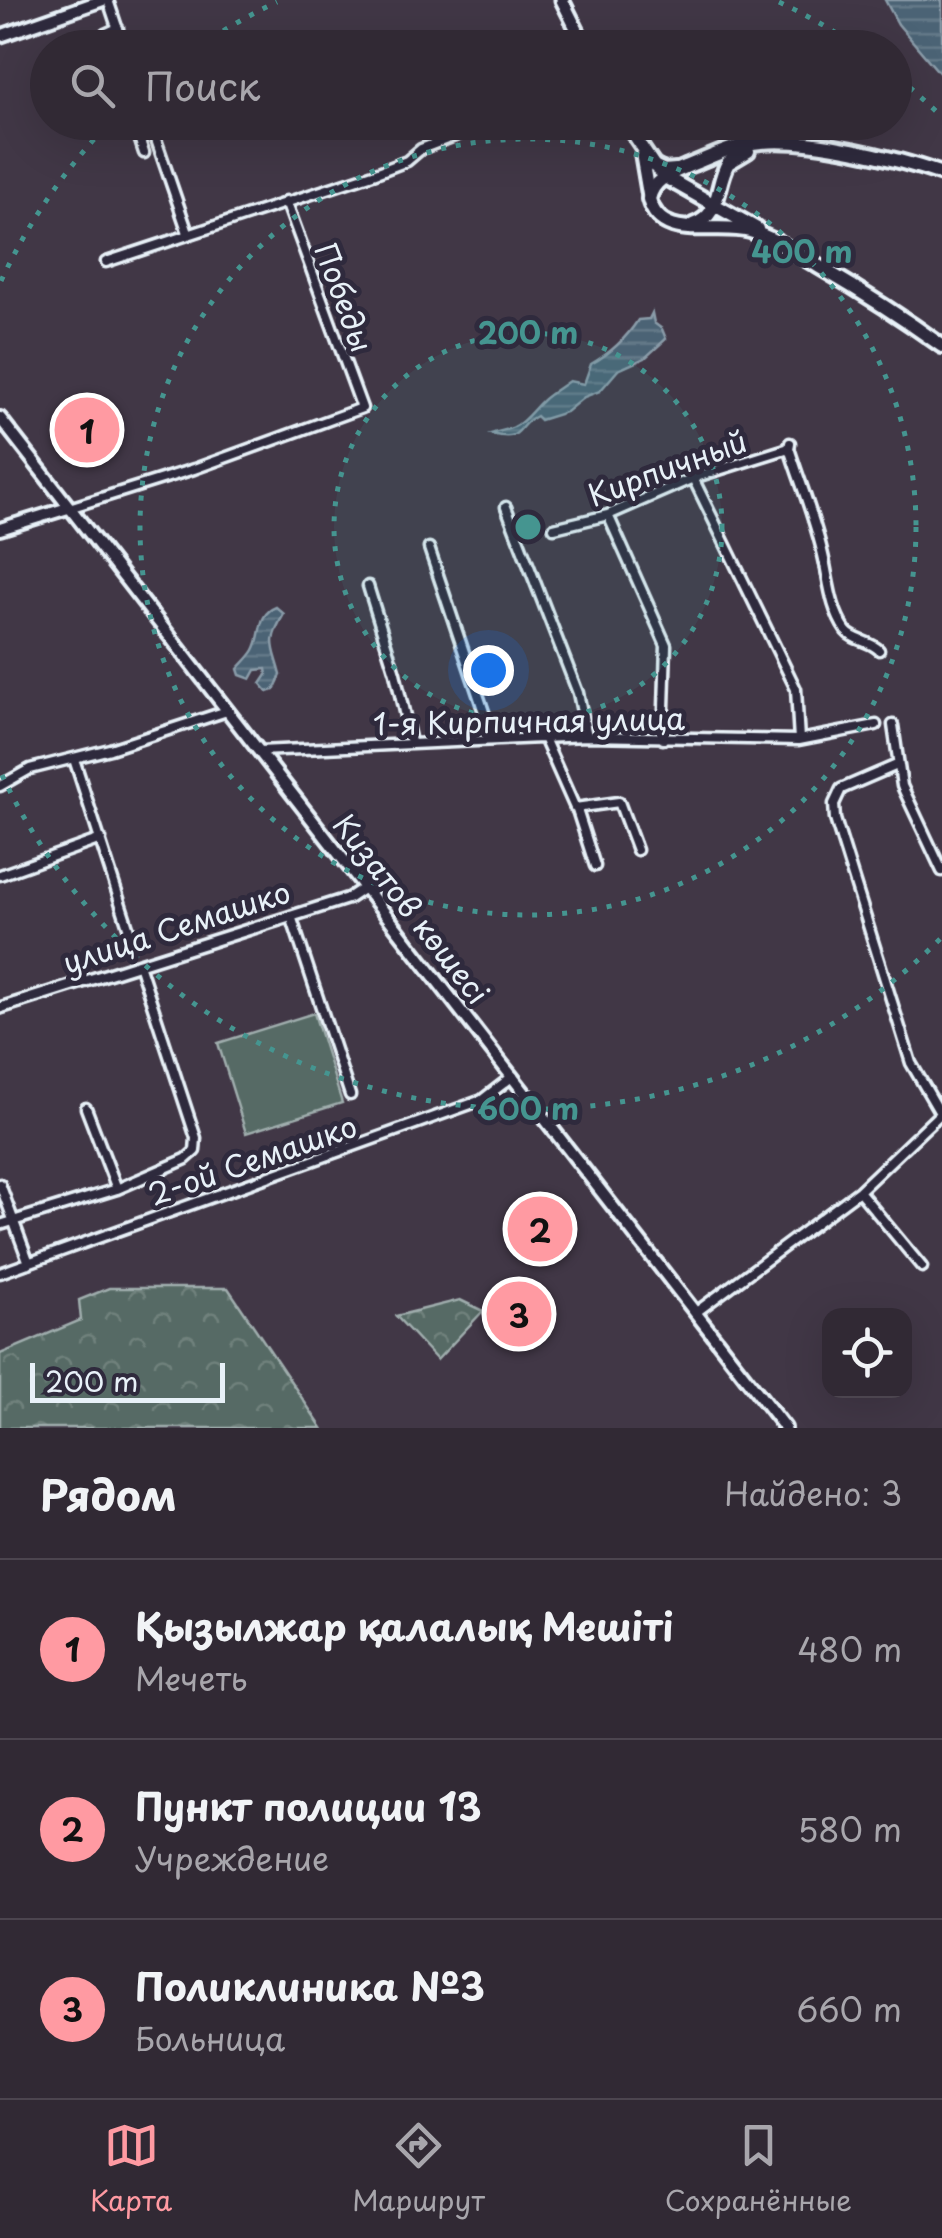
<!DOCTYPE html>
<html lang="ru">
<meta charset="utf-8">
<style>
body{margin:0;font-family:"Playpen Sans",sans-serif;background:#39313c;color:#f1f3f6}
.controls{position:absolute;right:30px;bottom:30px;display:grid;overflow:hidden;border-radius:20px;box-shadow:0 10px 40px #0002}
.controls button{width:90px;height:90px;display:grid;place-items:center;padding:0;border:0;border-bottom:2px solid #4c454f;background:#312934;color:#f1f3f6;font:50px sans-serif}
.scale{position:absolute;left:30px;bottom:25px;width:195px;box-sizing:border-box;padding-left:10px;border:5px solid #e8f1f8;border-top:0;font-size:28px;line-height:35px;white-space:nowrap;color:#e8f1f8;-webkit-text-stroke:8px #2f2a3d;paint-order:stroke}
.you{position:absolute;left:488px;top:670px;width:35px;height:35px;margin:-25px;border:8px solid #fff;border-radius:50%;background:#1a73e8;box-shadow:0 0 0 15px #1a73e833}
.badge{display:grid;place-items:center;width:65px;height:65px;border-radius:50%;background:#ff9aa2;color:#111;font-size:32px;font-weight:700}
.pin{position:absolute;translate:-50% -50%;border:5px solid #fff;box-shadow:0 2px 10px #0006}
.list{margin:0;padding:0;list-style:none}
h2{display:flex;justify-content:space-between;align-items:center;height:130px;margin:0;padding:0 40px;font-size:42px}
h2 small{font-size:32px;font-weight:400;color:#a8a6ac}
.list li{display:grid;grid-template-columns:65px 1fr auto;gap:30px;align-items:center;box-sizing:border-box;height:180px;padding:0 40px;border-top:2px solid #4c454f}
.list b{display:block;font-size:38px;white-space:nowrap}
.list p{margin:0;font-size:32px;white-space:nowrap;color:#a8a6ac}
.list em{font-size:32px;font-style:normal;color:#a8a6ac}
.icon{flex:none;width:55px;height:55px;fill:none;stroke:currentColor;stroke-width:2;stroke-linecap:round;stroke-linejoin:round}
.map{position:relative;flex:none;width:942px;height:1428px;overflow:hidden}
.search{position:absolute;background:#312934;box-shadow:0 10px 40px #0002;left:30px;right:30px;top:30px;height:110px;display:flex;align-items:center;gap:25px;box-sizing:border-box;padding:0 35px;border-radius:55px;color:#a8a6ac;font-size:38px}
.sheet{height:670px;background:#312934}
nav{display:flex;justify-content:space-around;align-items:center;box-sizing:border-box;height:140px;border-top:2px solid #4c454f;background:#312934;font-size:28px;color:#a8a6ac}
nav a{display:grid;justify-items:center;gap:5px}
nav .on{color:#ff9aa2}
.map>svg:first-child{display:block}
.forest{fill:url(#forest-crowns);stroke:#a0aeae;stroke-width:2.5}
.garden{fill:#576b65;stroke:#a0aeae;stroke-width:2.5}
.water{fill:url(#water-rules);stroke:#8a9ca9;stroke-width:2.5}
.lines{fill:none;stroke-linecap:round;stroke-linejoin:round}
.minor-casing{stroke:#e8f1f8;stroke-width:15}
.tertiary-casing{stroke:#e8f1f8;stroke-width:16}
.secondary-casing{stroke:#e8f1f8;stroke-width:18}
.primary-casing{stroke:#e8f1f8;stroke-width:19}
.trunk-casing{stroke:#e8f1f8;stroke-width:20}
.minor{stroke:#2f2a3d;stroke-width:8}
.tertiary{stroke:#2f2a3d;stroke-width:9}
.secondary{stroke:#2f2a3d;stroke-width:10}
.primary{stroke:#2f2a3d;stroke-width:11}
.trunk{stroke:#2f2a3d;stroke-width:12}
.ring{fill:none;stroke:#459590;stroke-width:5;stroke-dasharray:5 10}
.labels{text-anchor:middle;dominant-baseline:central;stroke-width:10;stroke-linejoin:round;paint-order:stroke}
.street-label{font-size:30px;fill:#e8f1f8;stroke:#2f2a3d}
.centre{fill:#459590;stroke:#2f2a3d;stroke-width:5}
.ring-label{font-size:30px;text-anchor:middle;font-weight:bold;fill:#459590;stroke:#2f2a3d;stroke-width:10;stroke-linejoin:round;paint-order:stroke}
</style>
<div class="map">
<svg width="942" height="1428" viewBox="0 0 942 1428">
<defs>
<pattern id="forest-crowns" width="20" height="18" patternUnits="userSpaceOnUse" patternTransform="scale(2.5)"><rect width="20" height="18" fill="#576b65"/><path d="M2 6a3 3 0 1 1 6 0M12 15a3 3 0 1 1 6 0" fill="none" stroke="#6f817c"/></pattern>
<pattern id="water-rules" width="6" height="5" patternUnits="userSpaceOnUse" patternTransform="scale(2.5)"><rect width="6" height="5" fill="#4b6375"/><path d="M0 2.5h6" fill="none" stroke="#657a89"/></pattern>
</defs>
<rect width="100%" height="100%" fill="#413746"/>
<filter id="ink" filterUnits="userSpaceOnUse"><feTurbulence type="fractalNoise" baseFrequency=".01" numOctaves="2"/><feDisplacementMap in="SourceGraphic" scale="20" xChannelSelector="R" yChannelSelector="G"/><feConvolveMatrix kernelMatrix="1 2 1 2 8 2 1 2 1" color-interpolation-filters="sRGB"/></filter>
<g filter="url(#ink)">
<!-- forest -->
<path class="forest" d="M109,1288H228L322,1428H0V1354L81,1320L79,1300Z
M460,1300L483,1311L437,1360L396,1316Z"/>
<!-- garden -->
<path class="garden" d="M314,1013L342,1103L246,1133L218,1043Z"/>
<!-- water -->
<path class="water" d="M885,0H942V76L898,24Z
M652,313L654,323L662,329L666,339L645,358L618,370L600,391L584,397L566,412L540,420L536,416C514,427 525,442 491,434C498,431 508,430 514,427C525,422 534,408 543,400C548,395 562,386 569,381L584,384L591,364C611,353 625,340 638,320L649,319Z
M276,607L284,614C266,644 274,646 281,675L274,690L268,692L261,684L267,675L266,669L256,670L251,679L240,675L238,669C243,663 250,657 254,650C263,634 256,615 276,607Z"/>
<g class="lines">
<defs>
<path id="minor" d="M108,0L124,48
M109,48L105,34L118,28
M134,122L144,153
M150,122L188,233
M106,262L373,174L407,161L421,149L491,122
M789,448C800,483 815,519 823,555C829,580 830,608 846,631C854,641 869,640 879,650
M693,478L796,689L799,740
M506,507L578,693L587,736
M69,508L194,469L362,408L286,201
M608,515L666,645L663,739
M554,528L608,515L693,478L789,448L790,443
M429,548L493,739
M368,586L395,673L411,742
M893,725L902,786L942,871
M544,738L575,808L619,802L637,850
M259,751L587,736L799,740L876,725
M74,759L130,933
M897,765L841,789L834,804L835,819L911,1063L940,1113
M0,786L30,769L110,749L227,711
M577,810L595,866
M0,875L101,839
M291,916L350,1095
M86,1108L117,1189
M0,1184L29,1263
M859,1191L922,1267
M0,1225L117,1189L186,1159L195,1151L196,1138L139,964
M0,1273L482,1100L513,1076
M695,1313L859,1191L942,1112"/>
<path id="tertiary" d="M0,1008L349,898L364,888"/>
<path id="secondary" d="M0,36L103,0
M0,418L785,1428
M0,529L68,508"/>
<path id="primary" d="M562,0L586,48
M625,122L658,171
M642,156L649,197"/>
<path id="trunk" d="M652,165L664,171L676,170
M942,174C895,158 810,137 761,142C736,144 711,157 688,166C671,173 653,179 649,199C660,244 716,221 750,231C774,238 797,254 818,266C861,291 902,317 942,346
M665,177L757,229
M693,225C722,215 715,186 728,163L748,151"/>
</defs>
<!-- minor casing -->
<use href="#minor" class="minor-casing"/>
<!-- tertiary casing -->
<use href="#tertiary" class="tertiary-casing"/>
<!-- secondary casing -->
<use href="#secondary" class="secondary-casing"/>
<!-- primary casing -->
<use href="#primary" class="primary-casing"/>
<!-- trunk casing -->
<use href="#trunk" class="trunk-casing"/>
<!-- minor -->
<use href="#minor" class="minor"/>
<!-- tertiary -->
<use href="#tertiary" class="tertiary"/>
<!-- secondary -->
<use href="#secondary" class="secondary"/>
<!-- primary -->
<use href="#primary" class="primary"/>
<!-- trunk -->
<use href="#trunk" class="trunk"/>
</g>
</g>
<!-- distance rings -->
<circle cx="528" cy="527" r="194" fill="#459590" fill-opacity=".12"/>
<g class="ring">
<circle cx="528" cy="527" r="194"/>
<circle cx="528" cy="527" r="388"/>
<path d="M940 939A582 582 0 0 1 1 773M1 281A582 582 0 0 1 109 123M198 47A582 582 0 0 1 277 2M779 2A582 582 0 0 1 858 47M898 78A582 582 0 0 1 940 115"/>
</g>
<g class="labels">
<!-- street labels -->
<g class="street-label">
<text transform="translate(345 297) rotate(70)">Победы</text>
<text transform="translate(667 467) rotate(-20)">Кирпичный</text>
<text transform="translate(529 720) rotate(-1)">1-я Кирпичная улица</text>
<text transform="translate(412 908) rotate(52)">Кизатов көшесі</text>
<text transform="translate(176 926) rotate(-18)">улица Семашко</text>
<text transform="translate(252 1159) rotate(-19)">2-ой Семашко</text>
</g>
</g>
<circle cx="528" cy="527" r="15" class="centre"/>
<g class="ring-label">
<text x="802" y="263">400 m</text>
<text x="528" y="344">200 m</text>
<text x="528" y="1120">600 m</text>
</g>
</svg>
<div class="controls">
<button><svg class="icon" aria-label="locate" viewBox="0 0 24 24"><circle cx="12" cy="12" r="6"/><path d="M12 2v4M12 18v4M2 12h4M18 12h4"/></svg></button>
</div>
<div class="scale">200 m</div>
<div class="you"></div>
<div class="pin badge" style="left:87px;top:430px">1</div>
<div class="pin badge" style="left:540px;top:1229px">2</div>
<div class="pin badge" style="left:519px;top:1314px">3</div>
<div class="search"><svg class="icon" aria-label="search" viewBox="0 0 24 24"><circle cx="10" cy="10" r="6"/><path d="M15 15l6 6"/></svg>Поиск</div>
</div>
<section class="sheet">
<h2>Рядом<small>Найдено: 3</small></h2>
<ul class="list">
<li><span class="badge">1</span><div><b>Қызылжар қалалық Мешіті</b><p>Мечеть</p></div><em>480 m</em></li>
<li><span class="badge">2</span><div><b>Пункт полиции 13</b><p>Учреждение</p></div><em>580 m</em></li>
<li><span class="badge">3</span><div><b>Поликлиника №3</b><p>Больница</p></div><em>660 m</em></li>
</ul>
</section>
<nav>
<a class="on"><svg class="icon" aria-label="map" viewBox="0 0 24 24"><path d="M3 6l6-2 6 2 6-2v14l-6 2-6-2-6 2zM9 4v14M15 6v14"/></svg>Карта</a>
<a><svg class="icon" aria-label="directions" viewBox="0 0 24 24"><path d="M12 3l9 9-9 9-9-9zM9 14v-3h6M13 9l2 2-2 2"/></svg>Маршрут</a>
<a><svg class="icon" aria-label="saved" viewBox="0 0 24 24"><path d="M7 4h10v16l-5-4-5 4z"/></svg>Сохранённые</a>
</nav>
